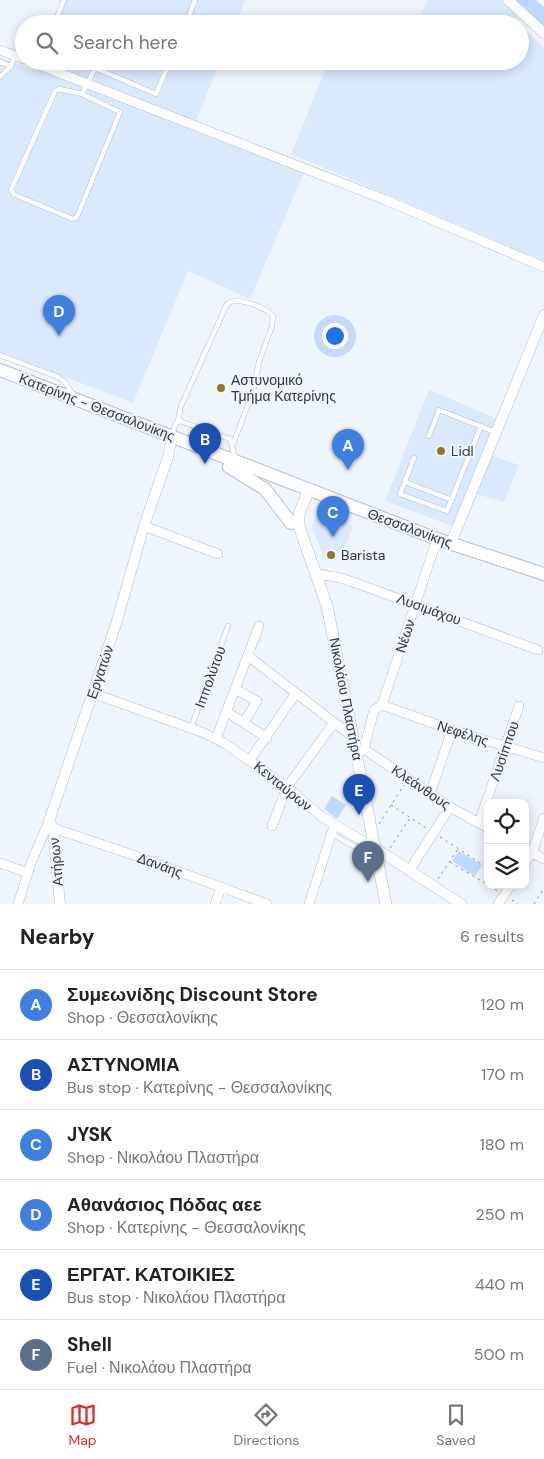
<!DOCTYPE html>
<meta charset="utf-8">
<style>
body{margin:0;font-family:"DM Sans",sans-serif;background:#f2f2f2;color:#222}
.controls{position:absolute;right:15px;bottom:15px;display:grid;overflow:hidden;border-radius:10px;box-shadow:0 2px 12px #0003}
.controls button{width:45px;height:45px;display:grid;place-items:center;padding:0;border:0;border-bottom:1px solid #e0e0e0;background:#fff;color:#222;font:25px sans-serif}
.you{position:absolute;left:334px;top:335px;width:18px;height:18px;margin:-12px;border:4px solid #fff;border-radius:50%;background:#1a73e8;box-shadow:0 0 0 8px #1a73e833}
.badge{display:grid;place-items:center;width:32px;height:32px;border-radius:50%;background:#d93025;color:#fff;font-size:16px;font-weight:700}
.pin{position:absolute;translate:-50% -41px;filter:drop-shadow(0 1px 2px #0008)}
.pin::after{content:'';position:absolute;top:26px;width:18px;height:15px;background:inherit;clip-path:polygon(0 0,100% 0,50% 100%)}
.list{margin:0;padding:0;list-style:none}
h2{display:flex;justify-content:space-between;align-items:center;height:65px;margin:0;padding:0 20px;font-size:21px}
h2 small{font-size:16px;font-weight:400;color:#767676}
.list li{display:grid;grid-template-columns:32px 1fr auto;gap:15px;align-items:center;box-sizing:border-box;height:70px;padding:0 20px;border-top:1px solid #e0e0e0}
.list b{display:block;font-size:19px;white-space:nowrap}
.list p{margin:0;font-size:16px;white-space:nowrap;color:#767676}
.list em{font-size:16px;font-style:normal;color:#767676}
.icon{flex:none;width:28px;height:28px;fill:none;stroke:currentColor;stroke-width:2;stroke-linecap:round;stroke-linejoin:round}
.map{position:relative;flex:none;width:544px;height:904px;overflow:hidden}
.search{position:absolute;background:#fff;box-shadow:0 2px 12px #0003;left:15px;right:15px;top:15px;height:55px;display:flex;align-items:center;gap:12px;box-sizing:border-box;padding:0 18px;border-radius:28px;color:#767676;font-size:19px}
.sheet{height:485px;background:#fff}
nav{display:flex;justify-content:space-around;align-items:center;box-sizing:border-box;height:70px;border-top:1px solid #e0e0e0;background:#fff;font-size:14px;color:#767676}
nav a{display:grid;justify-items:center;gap:2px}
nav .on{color:#d93025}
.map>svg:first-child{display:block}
.built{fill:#dae9fe}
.green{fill:#bdd9ff}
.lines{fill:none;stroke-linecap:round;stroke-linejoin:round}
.service-casing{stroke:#b2bcc9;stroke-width:5.5}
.minor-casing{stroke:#b2bcc9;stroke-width:10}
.tertiary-casing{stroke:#b2bcc9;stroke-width:11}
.secondary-casing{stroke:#b2bcc9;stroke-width:12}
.primary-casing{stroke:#b2bcc9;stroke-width:14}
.path{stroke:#8b9097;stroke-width:1;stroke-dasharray:2.5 4;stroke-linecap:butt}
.service{stroke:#fff;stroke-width:4.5}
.minor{stroke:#fff;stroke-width:9}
.tertiary{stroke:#fff;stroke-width:10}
.secondary{stroke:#fff;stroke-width:11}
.primary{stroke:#fff;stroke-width:12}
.poi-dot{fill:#95771e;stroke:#eff5fd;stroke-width:2}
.labels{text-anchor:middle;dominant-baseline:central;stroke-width:4;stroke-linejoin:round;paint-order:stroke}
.poi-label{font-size:14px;fill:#33373d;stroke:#eff5fd;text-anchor:start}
.street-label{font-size:14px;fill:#33373d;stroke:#eff5fd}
</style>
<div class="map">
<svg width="544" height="904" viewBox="0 0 544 904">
<rect width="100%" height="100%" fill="#eff5fd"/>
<!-- built -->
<path class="built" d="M61,0H245L236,24H51Z
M427,0H503L513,9L523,28L544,48V261L291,154L329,61H520V24H418Z
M0,57L32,70L36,61H220L193,129L304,172L250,299L188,271L133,403L0,352Z
M429,390L498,419L455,527L385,501Z
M490,455L519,465L504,502L476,494Z
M317,513L353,526L343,553L334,550L324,557L312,527Z"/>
<!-- green -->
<path class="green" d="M514,0H536L544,7V32Z
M332,796L346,805L337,819L324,809Z
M459,851L482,865L475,876L452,861Z"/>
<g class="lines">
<defs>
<path id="service" d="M54,24L64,0
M186,24L195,0
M0,62L11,66
M0,77L11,66L15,56
M82,94L120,112L77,217L73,219L15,195L11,190L55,91L59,89L82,94L95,68L156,94L170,61
M0,355L58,377L65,382L73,395
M178,421L181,406L227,304C237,296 265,307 273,316L272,326L259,362L253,392L233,444
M172,434L176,423L180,421L230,439L235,458
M429,436L439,410L495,432
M414,458L400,494L447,511L481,426
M405,482L452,500
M191,728L228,626
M332,834L368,854L375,853"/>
<path id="minor" d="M0,50L24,59
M29,61L383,199L544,267
M144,526L218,554
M317,574L341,578L364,586L538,650
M248,656L353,737
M235,689L257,701L244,722
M92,693L204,733L224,743L287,787L322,817L375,848
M382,705L437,539
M382,705L452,730L544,758
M227,712L267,738
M216,739L259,626
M364,749L374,710L382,705
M356,755L364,749L450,807L488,828
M250,760L296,693
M430,794L452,730
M479,823L519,706
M272,826L287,787L334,723
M53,828L136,856L267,904
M525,849L544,859
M0,863L28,873
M525,863L532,853L544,818
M409,871L450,807
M18,904L31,863L49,821
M215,904L221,888
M309,904L334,826
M498,904L511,885"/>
<path id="tertiary" d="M508,0L544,33
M451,543L544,315
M375,848L461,904
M60,904L53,828L49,821L116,624L144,526L168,457L172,436"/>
<path id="secondary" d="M309,489L299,514V526L327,606L386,904"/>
<path id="primary" d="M0,370L437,539L544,574
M229,467L265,489L291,523"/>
</defs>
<!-- service casing -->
<use href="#service" class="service-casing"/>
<!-- minor casing -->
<use href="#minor" class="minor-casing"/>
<!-- tertiary casing -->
<use href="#tertiary" class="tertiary-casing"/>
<!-- secondary casing -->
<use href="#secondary" class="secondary-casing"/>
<!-- primary casing -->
<use href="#primary" class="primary-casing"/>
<!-- path -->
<path class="path" d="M391,805L426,828
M379,824L404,785
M440,837L488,868
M390,848L410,818
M450,862L488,885
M438,879L458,849
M484,882L488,876
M489,886L498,891
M512,900L518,904
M534,904L544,888"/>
<!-- service -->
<use href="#service" class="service"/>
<!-- minor -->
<use href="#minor" class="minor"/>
<!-- tertiary -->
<use href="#tertiary" class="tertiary"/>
<!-- secondary -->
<use href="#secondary" class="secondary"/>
<!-- primary -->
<use href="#primary" class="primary"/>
</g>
<!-- markers -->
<g class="poi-dot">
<circle cx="221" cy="388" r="5"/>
<circle cx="441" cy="451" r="5"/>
<circle cx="331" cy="555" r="5"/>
</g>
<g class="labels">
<!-- poi labels -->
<g class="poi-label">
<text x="231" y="380">Αστυνομικό<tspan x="231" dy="16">Τμήμα Κατερίνης</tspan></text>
<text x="451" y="451">Lidl</text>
<text x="341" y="555">Barista</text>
</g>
<!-- street labels -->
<g class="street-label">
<text transform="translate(97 407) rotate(21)">Κατερίνης - Θεσσαλονίκης</text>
<text transform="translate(410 528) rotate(20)">Θεσσαλονίκης</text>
<text transform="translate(429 609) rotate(20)">Λυσιμάχου</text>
<text transform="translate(405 636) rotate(-72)">Νέων</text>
<text transform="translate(100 672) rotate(-71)">Εργατών</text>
<text transform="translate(210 677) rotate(-70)">Ιππολύτου</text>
<text transform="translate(346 699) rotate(79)">Νικολάου Πλαστήρα</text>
<text transform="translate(463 733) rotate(18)">Νεφέλης</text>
<text transform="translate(504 751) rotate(-71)">Λυσίππου</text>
<text transform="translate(283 786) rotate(39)">Κενταύρων</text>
<text transform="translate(421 787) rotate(34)">Κλεάνθους</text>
<text transform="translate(56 862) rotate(-95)">Ατήρων</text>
<text transform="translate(160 865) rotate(20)">Δανάης</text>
</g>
</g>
</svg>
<div class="controls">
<button><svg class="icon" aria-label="locate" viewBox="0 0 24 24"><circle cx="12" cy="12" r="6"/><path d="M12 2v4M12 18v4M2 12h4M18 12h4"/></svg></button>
<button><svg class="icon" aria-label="layers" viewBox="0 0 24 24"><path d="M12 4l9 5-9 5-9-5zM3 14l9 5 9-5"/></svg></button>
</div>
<div class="you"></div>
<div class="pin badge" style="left:348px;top:470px;background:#3f7fe0">A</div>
<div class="pin badge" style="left:205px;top:464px;background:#1a4fb4">B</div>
<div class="pin badge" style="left:333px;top:537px;background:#3f7fe0">C</div>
<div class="pin badge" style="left:59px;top:336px;background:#3f7fe0">D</div>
<div class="pin badge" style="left:359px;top:815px;background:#1a4fb4">E</div>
<div class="pin badge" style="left:368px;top:882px;background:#5c6f8a">F</div>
<div class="search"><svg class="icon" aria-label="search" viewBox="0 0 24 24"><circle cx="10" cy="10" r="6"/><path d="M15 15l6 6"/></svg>Search here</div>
</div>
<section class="sheet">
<h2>Nearby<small>6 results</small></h2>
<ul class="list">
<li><span class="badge" style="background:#3f7fe0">A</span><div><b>Συμεωνίδης Discount Store</b><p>Shop · Θεσσαλονίκης</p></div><em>120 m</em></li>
<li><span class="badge" style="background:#1a4fb4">B</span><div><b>ΑΣΤΥΝΟΜΙΑ</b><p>Bus stop · Κατερίνης - Θεσσαλονίκης</p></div><em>170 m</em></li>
<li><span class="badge" style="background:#3f7fe0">C</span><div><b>JYSK</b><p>Shop · Νικολάου Πλαστήρα</p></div><em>180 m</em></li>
<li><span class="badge" style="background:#3f7fe0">D</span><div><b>Αθανάσιος Πόδας αεε</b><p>Shop · Κατερίνης - Θεσσαλονίκης</p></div><em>250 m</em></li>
<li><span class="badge" style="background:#1a4fb4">E</span><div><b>ΕΡΓΑΤ. ΚΑΤΟΙΚΙΕΣ</b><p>Bus stop · Νικολάου Πλαστήρα</p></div><em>440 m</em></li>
<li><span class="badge" style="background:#5c6f8a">F</span><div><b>Shell</b><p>Fuel · Νικολάου Πλαστήρα</p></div><em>500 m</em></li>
</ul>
</section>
<nav>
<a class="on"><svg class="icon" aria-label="map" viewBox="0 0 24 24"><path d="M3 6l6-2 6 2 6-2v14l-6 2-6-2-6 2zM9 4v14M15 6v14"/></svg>Map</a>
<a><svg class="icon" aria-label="directions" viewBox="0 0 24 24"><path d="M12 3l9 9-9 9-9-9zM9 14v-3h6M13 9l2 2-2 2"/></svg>Directions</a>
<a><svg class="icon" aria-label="saved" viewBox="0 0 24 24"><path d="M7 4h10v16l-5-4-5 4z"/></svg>Saved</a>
</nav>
